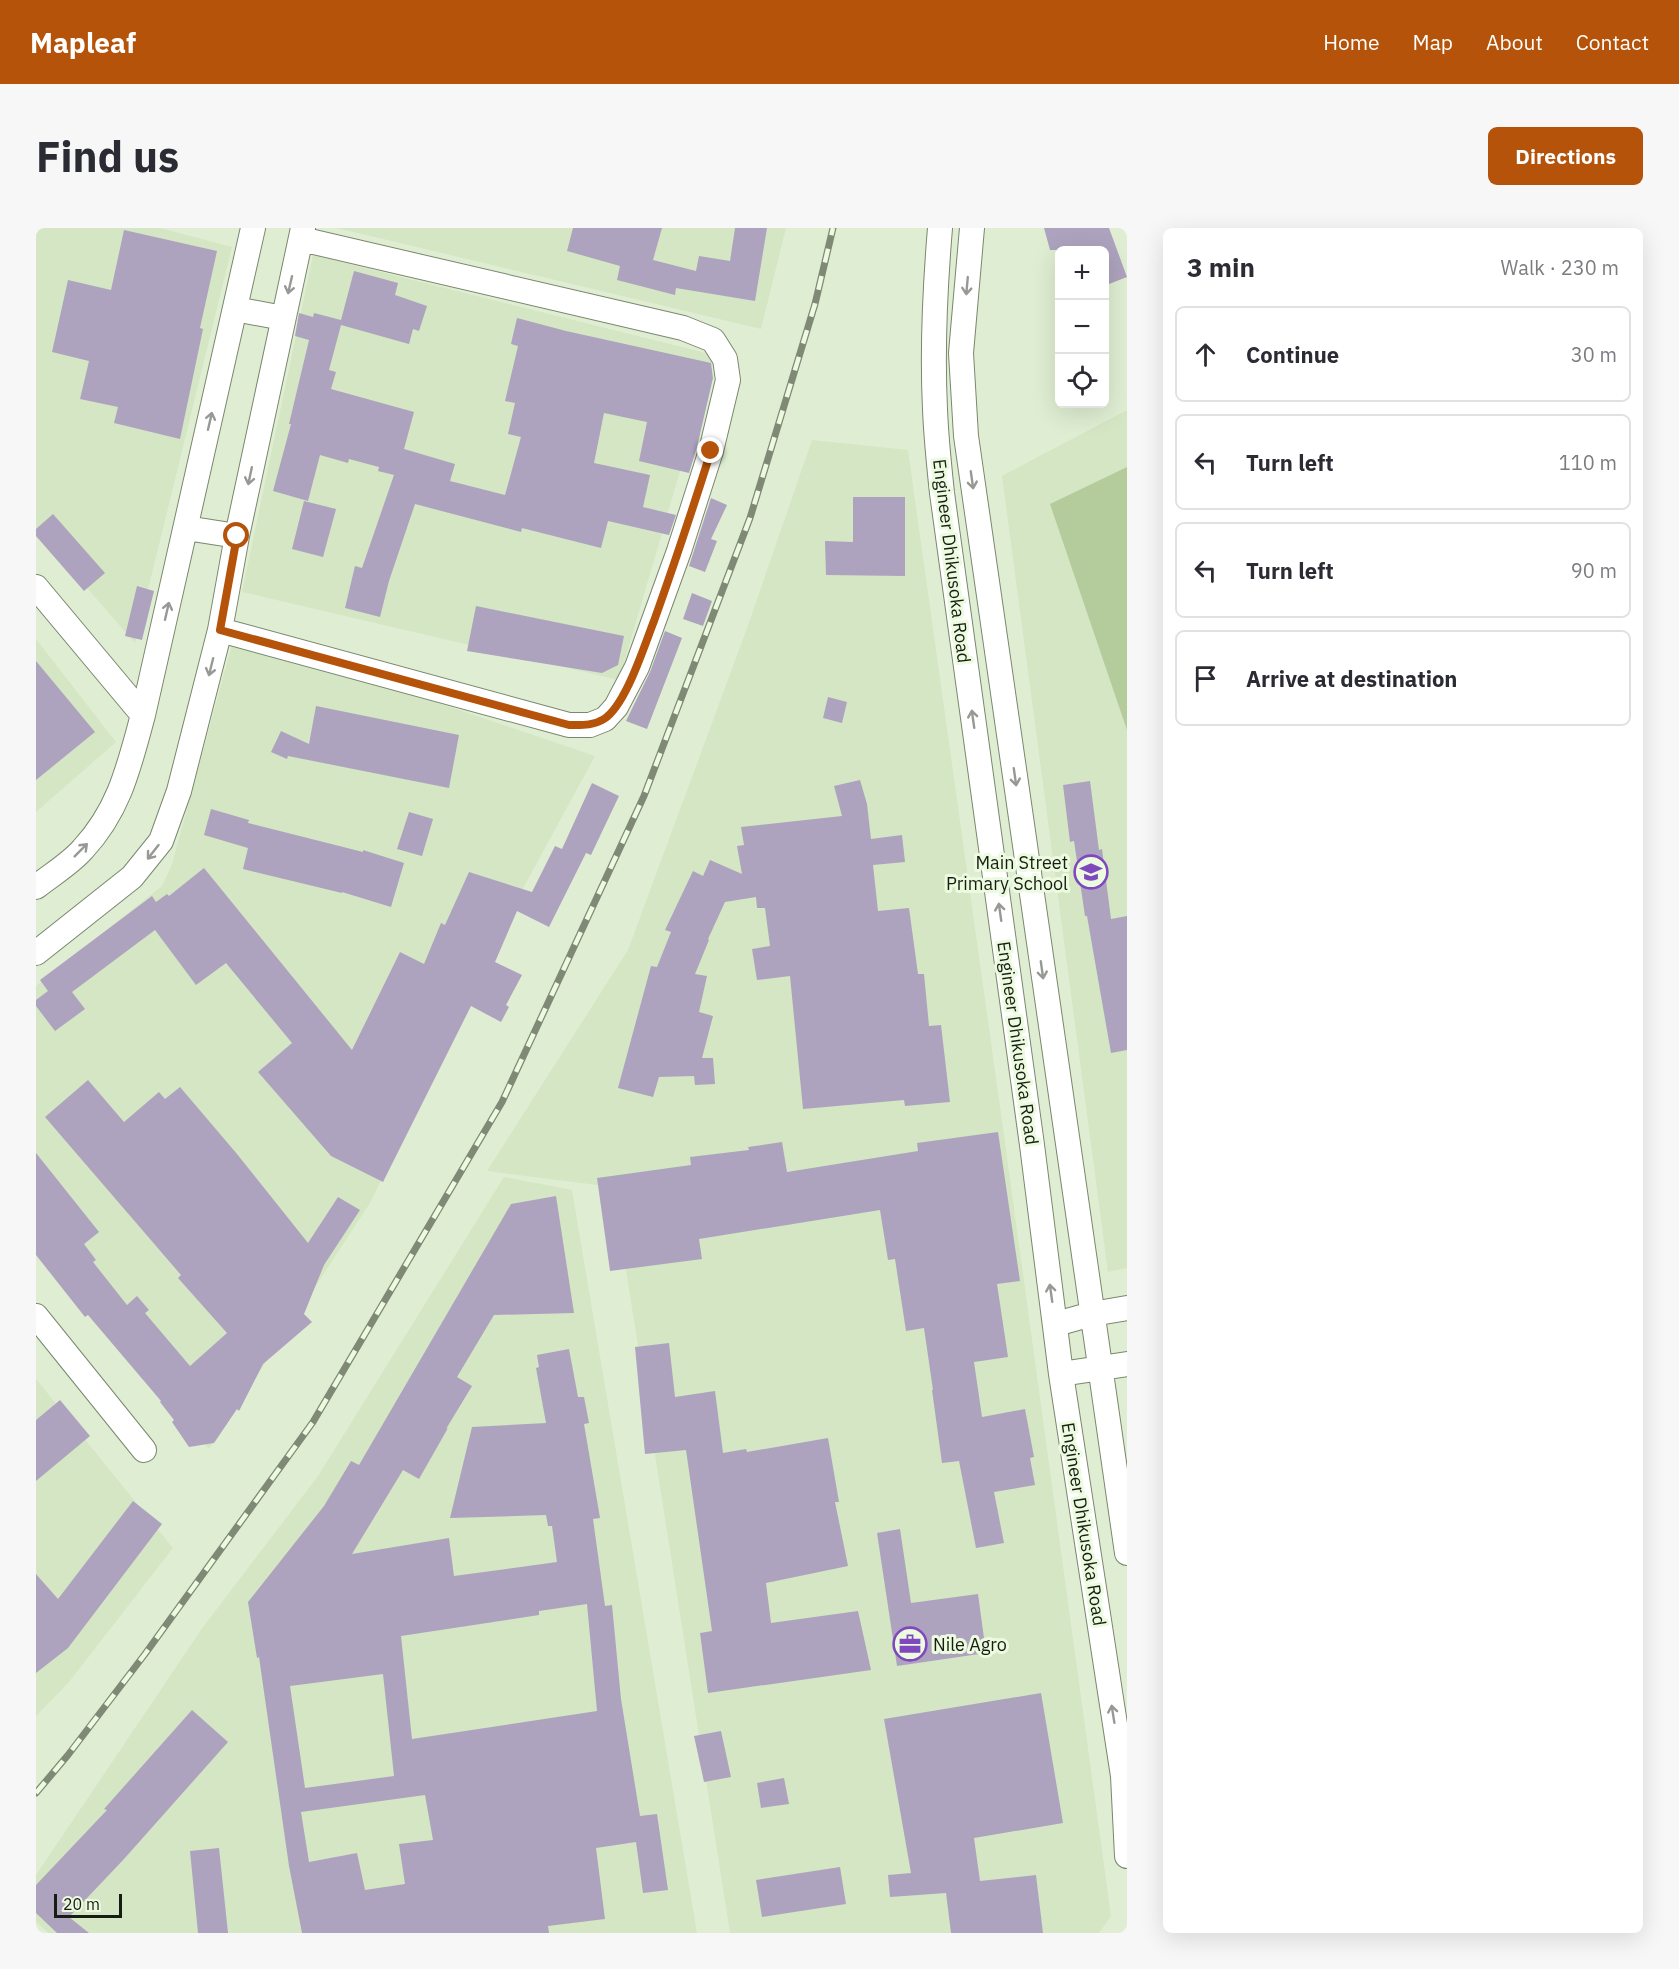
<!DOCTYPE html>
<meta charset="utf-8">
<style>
body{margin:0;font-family:"IBM Plex Sans",sans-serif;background:#f7f7f7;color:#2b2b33}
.controls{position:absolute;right:18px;top:18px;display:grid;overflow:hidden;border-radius:9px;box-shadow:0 6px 24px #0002}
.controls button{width:54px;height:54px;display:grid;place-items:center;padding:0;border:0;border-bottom:2px solid #e1e1e2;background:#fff;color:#2b2b33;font:30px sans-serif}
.scale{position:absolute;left:18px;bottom:15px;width:68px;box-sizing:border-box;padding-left:6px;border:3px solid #181d13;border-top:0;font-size:16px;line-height:21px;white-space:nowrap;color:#181d13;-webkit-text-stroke:4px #ecfbdf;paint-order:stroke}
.stop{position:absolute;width:18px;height:18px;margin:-14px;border:4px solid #b45309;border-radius:50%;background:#fff}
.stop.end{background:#b45309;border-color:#fff;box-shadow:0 2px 6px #0008}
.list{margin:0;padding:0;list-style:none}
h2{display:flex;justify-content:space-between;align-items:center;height:78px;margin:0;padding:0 24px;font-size:26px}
h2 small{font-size:20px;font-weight:400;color:#7c7c81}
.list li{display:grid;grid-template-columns:39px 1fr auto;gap:18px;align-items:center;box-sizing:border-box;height:96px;margin:0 12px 12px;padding:0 12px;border:2px solid #e1e1e2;border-radius:9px}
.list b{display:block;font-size:22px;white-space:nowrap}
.list em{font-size:20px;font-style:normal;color:#7c7c81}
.icon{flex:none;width:33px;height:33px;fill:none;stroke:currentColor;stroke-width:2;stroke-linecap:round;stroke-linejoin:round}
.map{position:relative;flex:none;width:1091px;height:1705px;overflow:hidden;border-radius:9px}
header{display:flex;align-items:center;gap:36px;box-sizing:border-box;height:84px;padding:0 30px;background:#b45309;color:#fff}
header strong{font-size:28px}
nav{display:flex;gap:33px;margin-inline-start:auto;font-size:21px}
.intro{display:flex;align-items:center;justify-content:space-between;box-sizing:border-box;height:144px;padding:0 36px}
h1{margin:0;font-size:42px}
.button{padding:15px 27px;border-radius:9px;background:#b45309;color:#fff;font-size:21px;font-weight:700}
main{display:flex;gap:36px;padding:0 36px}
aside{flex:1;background:#fff;border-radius:9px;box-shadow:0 6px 24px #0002}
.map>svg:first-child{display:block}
.built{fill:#d4e6c3}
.green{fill:#b4cc9c}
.building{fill:#ada3be;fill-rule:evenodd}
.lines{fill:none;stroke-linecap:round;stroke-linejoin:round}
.minor-casing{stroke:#7a876e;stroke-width:26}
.minor{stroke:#fff;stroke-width:24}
.rail-casing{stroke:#7f8976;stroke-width:7}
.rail{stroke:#ecfbdf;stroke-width:4.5;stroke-dasharray:14;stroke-linecap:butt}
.oneway{stroke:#979995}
.route{stroke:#b45309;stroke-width:8}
.labels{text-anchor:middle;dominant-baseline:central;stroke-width:6;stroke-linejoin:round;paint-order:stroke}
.street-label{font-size:18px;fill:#181d13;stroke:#ecfbdf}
.poi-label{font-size:18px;fill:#181d13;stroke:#ecfbdf;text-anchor:end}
</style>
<header>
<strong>Mapleaf</strong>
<nav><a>Home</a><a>Map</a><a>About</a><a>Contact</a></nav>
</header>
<div class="intro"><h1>Find us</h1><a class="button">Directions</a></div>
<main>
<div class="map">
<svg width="1091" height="1705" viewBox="0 0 1091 1705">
<rect width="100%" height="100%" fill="#dfeed2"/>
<!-- built -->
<path class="built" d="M0,0H124L196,19L99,415L0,301Z
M301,0H750L725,101Z
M277,27L678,127L583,452L206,364Z
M1091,182V1040L1072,1044L966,248Z
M776,212L872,222L967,900L1075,1688L1063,1705H694L577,959L451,943L592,722L710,403Z
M199,406L559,528L485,664L334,975L173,1221L0,1015V758L126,658L136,636Z
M0,411L80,514L0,584Z
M468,949L536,962L661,1705H13L0,1694V1647L167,1399L282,1248Z
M0,1151L137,1320L33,1454L0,1488Z"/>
<!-- green -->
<path class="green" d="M1091,239V502L1014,276Z"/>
<!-- building -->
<path class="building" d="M537,0H626L617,32L660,43L663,28L694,33L699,0H731L719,73L640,60L639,67L581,52L584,38L531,23Z
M1008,0H1073L1091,49L1068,58V22H1014Z
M88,2L181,23L164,100L167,101L144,211L78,195L82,179L44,171L53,133L16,124L32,52L75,62Z
M318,43L362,55L359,67L391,78L383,103L377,101L373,116L305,97L293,142L300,144L295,161L378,184L368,221L419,236L414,253L469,267L485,209L472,206L479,175L469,173L482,118L475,116L481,90L530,103L675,135L677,150L661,219L653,245L603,233L611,194L568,185L558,235L614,247L607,279L640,287L633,307L572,293L565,320L486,300L485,304L379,276L353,353L344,389L309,380L319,338L326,340L358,247L342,243L343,239L313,231L312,235L284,227L272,273L237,263L255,196H253L273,112L259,108L263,85L277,89L278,85L305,92Z
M817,269H869V348L790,347L789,313L817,314Z
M675,270L691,277L675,311L681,313L669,344L653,338Z
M268,273L300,281L287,329L256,321Z
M17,286L69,345L48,363L0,308V301Z
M101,358L118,363L106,412L89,408Z
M656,365L676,373L667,398L647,391Z
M440,378L588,408L582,437L566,445L431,423Z
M629,403L646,410L611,501L590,493L614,444Z
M0,433L59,504L0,552Z
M792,469L811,474L806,495L787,490Z
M280,478L423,507L413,560L252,528L251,531L235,524L245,503L273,516Z
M824,552L831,576L835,611L866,607L869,634L837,637L842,683L873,680L882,746H888L893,798L905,797L914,874L869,878L868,872L767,881L754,748L721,752L716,721L734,718L729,680H721L720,669L689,674L672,711L673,712L659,746L671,748L663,784L677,788L666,830H677L679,856L659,857L658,848L623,849L617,869L582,860L615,738L621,739L635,704L629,702L657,643L667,648L674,632L706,646L701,618L708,617L705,599L806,588L798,558Z
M1054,553L1063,622L1066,621L1075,691L1091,688V822L1075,825L1051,688H1049L1038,613L1034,614L1027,557Z
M556,555L583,568L555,627L550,625L513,699L481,683L459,734L486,747L470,777L473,779L465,794L435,778L347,954L295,928L222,844L256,815L190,735L160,757L119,702L36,764L49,781L19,803L0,778V772L12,763L4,752L116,668L120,674L131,666L133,668L168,640L316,822L364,724L388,736L405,695L409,697L433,644L496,664L519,618L526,621Z
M175,581L213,592L212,595L327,624V622L368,635L355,679L306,664V665L207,641L212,620L168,607Z
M373,584L397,591L386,628L361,621Z
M52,852L88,894L123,864L129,871L144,859L201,926L272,1015L302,969L324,982L288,1037L268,1086L276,1094L227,1136L203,1183L201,1181L178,1215L153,1219L136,1194L138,1192L124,1174L125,1173L52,1087L49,1089L0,1027V925L63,1004L48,1016L60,1032L57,1034L91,1077L101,1068L113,1082L109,1085L154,1138L191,1105L142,1050L145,1047L9,889Z
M962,904L984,1053L961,1056L972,1129L938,1134L946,1189L989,1181L998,1229L994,1230L999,1257L958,1264L968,1315L940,1320L923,1233L906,1235L896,1162H897L888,1100L870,1103L859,1031L852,1032L844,982L663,1011L666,1031L574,1043L561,950L655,937L654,929L713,922L712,919L746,914L751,944L882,923L881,915Z
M520,968L538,1085L458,1087L421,1149L436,1158L410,1201L412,1200L383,1251L367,1242L316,1326L413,1310L418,1348L521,1334L516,1298H512L510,1287L414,1290L436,1199L510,1195L500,1140L503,1139L501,1127L533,1121L542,1169H548L553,1195L548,1196L564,1290L557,1291L569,1378L576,1377L585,1471L604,1588L621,1586L632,1662L607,1665L600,1614L560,1620L569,1691L512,1698L513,1705H266L253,1638L223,1429L221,1430L212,1374L288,1278L315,1233L323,1237L475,976ZM551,1376L561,1483L376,1511L365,1408L503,1387V1383ZM347,1446L358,1548L269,1560L254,1458ZM389,1567L397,1612L363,1616L369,1656L329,1662L321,1625L273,1634L265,1584Z
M633,1115L639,1169L679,1163L687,1225L710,1221L711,1224L792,1210L803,1274H799L812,1338L730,1355L735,1395L822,1383L835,1442L672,1465L664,1405L676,1403L650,1222L609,1226L599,1119Z
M24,1172L54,1208L0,1253V1192Z
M97,1273L126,1296L32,1420L0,1445V1346L22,1371Z
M864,1301L875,1375L942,1366L950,1425L861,1438L841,1305Z
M1005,1465L1027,1595L938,1610L944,1653L1000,1647L1007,1705H915L910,1665L854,1669L852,1647L875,1645L848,1491Z
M156,1482L192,1514L88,1631L33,1689L53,1705H21L0,1685V1657L71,1582L68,1581Z
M685,1503L695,1549L668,1554L658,1508Z
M748,1550L753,1576L725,1580L721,1555Z
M183,1620L192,1705H162L154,1623Z
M804,1639L810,1676L726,1689L720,1652Z"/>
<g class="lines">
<defs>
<path id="minor" d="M904,0C899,60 896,121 899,181C900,209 903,237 906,265L996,917L1025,1146L1087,1548L1091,1628
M936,0L925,125L930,208L1091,1325
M199,81L247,90
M150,300L201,308
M0,359L107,487
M184,402L533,497H554L569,491L580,479L601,439L643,323L675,223L692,152L689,131L677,112L647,100L265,11
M0,659C15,647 34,636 47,621C84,581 93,538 107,487L217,0
M0,725L96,649L125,613L143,563L184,402L201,308L267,0
M0,1088L108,1222
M1020,1096L1056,1086L1091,1080
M1025,1146L1091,1136"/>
</defs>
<!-- minor casing -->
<use href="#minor" class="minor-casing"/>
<!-- minor -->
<use href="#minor" class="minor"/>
<defs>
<path id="rail" d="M0,1565L32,1527L109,1426L277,1194L466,874L608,568L714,290L779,76L797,0"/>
</defs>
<!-- rail casing -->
<use href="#rail" class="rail-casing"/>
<!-- rail -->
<use href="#rail" class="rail"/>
</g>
<!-- one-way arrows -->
<defs><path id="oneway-shaft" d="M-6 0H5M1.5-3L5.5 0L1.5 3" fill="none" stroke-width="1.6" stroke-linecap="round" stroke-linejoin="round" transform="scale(1.5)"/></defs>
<g class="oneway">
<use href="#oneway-shaft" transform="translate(254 57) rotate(103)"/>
<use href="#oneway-shaft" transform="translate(931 58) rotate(95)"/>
<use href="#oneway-shaft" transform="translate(174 193) rotate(-77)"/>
<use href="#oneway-shaft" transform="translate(214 248) rotate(102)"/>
<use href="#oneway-shaft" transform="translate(936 252) rotate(82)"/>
<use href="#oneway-shaft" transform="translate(131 383) rotate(-77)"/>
<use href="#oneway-shaft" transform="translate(175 439) rotate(104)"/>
<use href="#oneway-shaft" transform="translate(937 491) rotate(-98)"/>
<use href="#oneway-shaft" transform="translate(979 549) rotate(82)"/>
<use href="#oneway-shaft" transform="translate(45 622) rotate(-45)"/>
<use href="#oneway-shaft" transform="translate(117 624) rotate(128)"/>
<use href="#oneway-shaft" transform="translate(964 684) rotate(-98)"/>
<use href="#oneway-shaft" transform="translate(1006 742) rotate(82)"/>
<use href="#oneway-shaft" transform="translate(1015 1065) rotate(-98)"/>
<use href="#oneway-shaft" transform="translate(1077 1486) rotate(-99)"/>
</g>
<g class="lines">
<!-- route -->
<path class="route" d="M201,308L184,402L533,497C545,497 557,498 568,491C590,477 608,418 618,393C638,337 657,280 675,223"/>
</g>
<!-- icons -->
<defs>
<symbol id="school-ring" viewBox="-11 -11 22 22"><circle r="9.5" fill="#ecfbdf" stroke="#8048bf" stroke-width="1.5"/><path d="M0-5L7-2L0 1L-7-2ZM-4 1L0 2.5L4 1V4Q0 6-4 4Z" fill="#8048bf"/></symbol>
<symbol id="office-ring" viewBox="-11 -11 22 22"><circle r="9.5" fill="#ecfbdf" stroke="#8048bf" stroke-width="1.5"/><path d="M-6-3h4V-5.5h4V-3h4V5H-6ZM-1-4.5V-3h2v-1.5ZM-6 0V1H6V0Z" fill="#8048bf"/></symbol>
</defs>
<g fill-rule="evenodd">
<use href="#school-ring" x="1036" y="625" width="38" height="38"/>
<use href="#office-ring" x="855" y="1397" width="38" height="38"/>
</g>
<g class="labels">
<!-- street labels -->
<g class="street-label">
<text transform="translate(916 333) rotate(83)">Engineer Dhikusoka Road</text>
<text transform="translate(982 815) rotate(82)">Engineer Dhikusoka Road</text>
<text transform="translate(1048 1296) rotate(81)">Engineer Dhikusoka Road</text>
</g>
<!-- poi labels -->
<g class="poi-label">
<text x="1032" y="634">Main Street<tspan x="1032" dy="21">Primary School</tspan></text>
<text x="897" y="1416" text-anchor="start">Nile Agro</text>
</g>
</g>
</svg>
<div class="controls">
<button>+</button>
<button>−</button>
<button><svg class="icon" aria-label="locate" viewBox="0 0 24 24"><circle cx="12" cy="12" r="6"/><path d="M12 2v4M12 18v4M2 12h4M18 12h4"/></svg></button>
</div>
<div class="scale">20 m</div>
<div class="stop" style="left:201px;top:308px"></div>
<div class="stop end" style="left:675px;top:223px"></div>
</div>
<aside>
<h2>3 min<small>Walk · 230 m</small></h2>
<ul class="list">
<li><svg class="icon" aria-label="ahead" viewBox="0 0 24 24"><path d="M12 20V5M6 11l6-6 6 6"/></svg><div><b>Continue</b></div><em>30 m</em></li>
<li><svg class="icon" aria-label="left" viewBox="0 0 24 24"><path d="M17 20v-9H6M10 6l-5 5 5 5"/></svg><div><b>Turn left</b></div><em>110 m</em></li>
<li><svg class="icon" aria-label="left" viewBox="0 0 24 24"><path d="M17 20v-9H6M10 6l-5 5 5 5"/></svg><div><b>Turn left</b></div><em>90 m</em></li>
<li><svg class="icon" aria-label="arrive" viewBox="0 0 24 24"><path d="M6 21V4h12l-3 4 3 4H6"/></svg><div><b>Arrive at destination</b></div></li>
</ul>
</aside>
</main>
